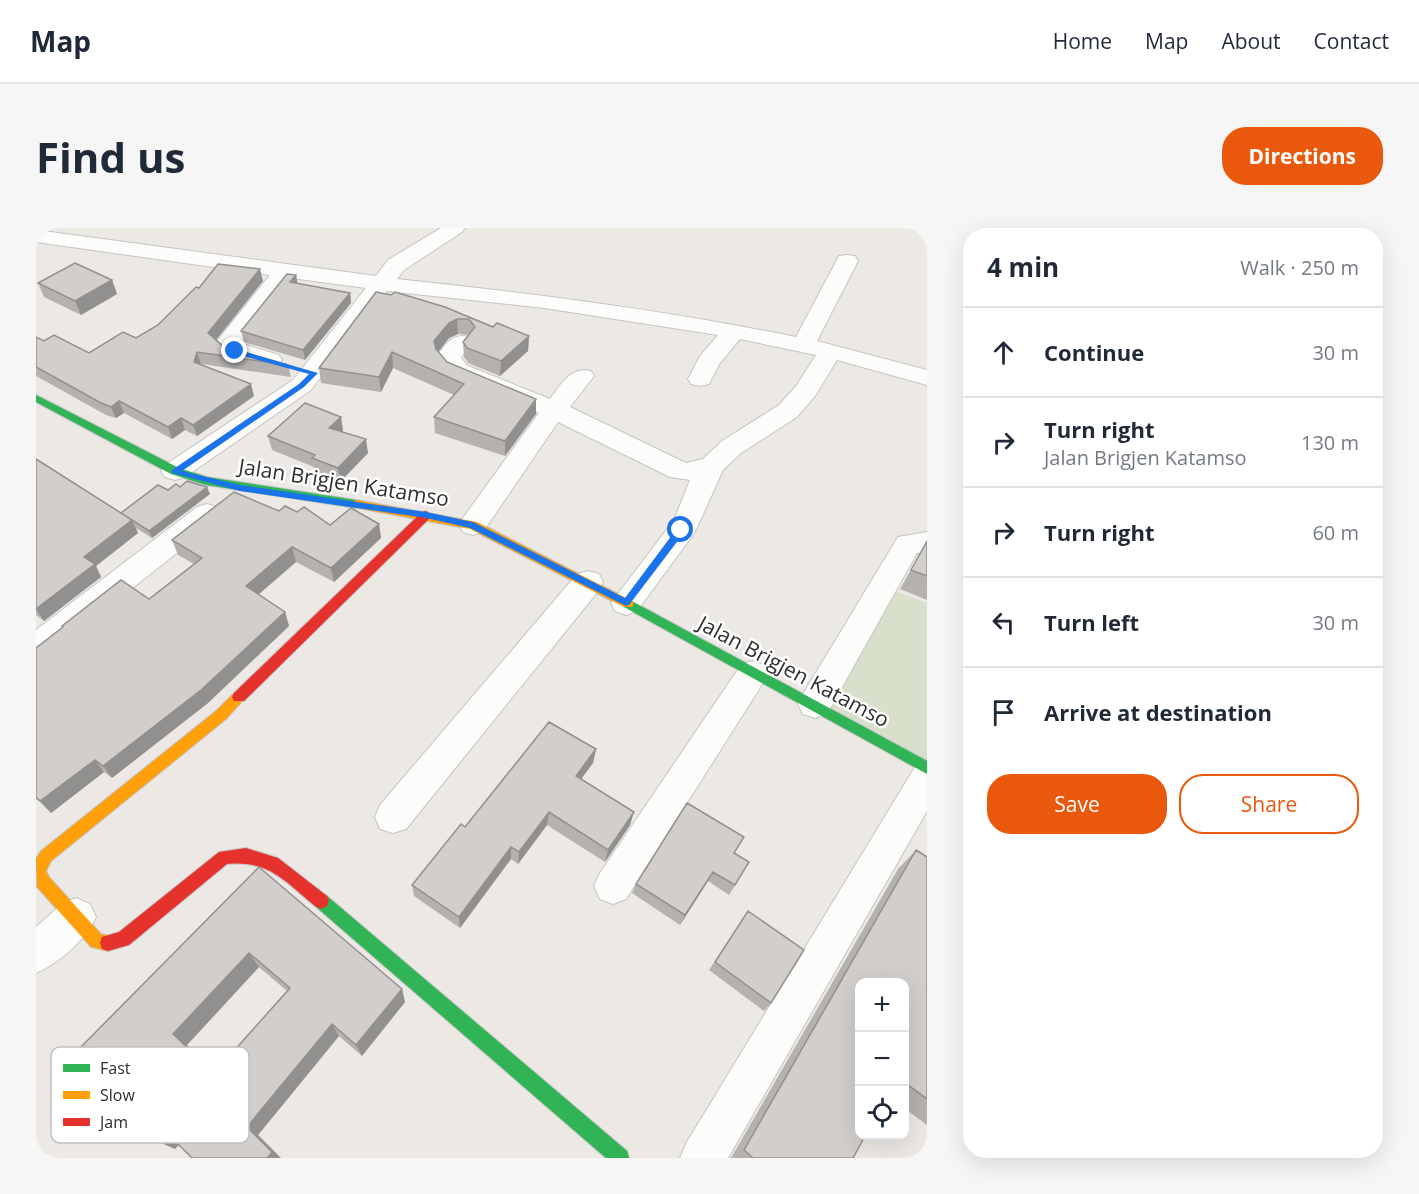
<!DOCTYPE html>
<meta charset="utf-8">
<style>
body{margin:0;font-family:"Open Sans",sans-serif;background:#f6f6f7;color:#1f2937}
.controls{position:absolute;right:18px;bottom:18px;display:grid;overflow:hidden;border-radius:12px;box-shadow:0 6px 24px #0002}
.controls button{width:54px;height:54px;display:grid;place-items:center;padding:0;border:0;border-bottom:2px solid #e0e1e3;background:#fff;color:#1f2937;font:30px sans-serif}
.stop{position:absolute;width:18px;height:18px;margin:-14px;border:4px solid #1a73e8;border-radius:50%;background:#fff}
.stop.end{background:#1a73e8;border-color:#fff;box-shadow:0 2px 6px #0008}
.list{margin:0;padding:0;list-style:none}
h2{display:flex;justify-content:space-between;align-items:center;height:78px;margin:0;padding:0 24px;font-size:26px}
h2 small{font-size:20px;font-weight:400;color:#747a83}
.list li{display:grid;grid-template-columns:39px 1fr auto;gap:18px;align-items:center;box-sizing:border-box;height:90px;padding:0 24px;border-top:2px solid #e0e1e3}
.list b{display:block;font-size:22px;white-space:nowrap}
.list p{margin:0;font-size:20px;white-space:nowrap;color:#747a83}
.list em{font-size:20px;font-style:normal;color:#747a83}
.actions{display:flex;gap:12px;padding:18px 24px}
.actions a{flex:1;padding:14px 0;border:2px solid #ea580c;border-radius:24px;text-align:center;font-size:21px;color:#ea580c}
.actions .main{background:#ea580c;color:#fff}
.icon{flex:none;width:33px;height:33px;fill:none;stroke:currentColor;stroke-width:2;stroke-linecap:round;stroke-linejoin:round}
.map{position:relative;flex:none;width:891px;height:930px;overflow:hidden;border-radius:24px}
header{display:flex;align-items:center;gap:36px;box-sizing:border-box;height:84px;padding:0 30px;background:#fff;border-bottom:2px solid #e0e1e3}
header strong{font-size:28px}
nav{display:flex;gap:33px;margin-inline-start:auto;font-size:21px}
.intro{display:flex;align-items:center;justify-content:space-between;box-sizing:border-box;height:144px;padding:0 36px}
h1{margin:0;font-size:42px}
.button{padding:15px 27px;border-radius:24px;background:#ea580c;color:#fff;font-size:21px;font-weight:700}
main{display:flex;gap:36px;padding:0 36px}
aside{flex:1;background:#fff;border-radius:24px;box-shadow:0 6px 24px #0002}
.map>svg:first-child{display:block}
.cemetery{fill:#d8e0cc}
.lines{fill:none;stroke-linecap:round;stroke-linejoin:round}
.street-casing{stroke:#c5c4c5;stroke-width:2}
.fast-casing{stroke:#c5c4c5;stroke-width:2}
.slow-casing{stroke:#c5c4c5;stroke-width:2}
.jam-casing{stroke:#c5c4c5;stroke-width:2}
.street{fill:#fcfcfb;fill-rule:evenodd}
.fast{fill:#30b455;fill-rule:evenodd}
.slow{fill:#ff9f0a;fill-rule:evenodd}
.jam{fill:#e5322d;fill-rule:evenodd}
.wall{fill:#b4b1af;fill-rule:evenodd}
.shaded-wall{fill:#92908e}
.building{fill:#d1cecb;stroke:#92908e;stroke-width:1.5;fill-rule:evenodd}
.route{fill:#1a73e8}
.labels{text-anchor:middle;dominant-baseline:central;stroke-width:5;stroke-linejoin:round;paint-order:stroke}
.street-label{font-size:21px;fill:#2e2e2e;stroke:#fff}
.key{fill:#fff;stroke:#c0c0c0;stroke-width:1.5}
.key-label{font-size:16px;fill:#2e2e2e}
</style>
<header>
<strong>Map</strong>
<nav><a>Home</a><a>Map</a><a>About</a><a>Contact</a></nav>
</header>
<div class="intro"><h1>Find us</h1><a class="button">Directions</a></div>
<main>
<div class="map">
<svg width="891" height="930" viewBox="0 0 891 930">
<rect width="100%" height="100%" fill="#ece8e4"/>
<!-- cemetery -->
<path class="cemetery" d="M854,361L891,375V535L791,485Z"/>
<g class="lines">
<defs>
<path id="street" d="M405,0H429L426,4L368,42L361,51C494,65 628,82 760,109L803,28L811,27L819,28L822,33L781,113L891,142V157L801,132L779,168L761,189L705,225L687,242L659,304L601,383L590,387L579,383L575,375L638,292L654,252L634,249L522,194L447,304L437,307L427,304L423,297L427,290L503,185L412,147L402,135L401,128C410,115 417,105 433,109L437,114L425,129L430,137L514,171C525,157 534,138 555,143L558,148L534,179L650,235L667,231L686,213L743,177L761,157L780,127L704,111L684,135L673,156L664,158L655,156L652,151L664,128L682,107L508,80L351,63L275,162L149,249L139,252L129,249L125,243L129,237L257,152L330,60L255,50L204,115L243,127L246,132L243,137C227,141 188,131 178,117L234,47L0,14V2L340,48L352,32Z
M171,276L181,279L185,286L181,293L11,428L0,432V402L161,279Z
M891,304V324L881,325L791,486L779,490L767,486L762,476L767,466L862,309Z
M552,343L563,346L567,354L563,362L370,601L357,605L344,601L339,589L344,577L541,346Z
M716,433L727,437L732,446L727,455L590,671L577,676L564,671L558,658L564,645L705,437Z
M891,535V583L692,930H644L651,914L879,539Z
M40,670L54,676L60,689C50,712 23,735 0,745V699L26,676Z"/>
<path id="fast" d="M0,167L143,240L171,249L320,272L326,276L320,280L170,257L135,246L0,174Z
M592,371L891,533V546L588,379L586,376Z
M285,665L291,668L591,923L593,930H570L279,678L277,673L279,668Z"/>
<path id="slow" d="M320,272L441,294L596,373L598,376L596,379H588L434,301L316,279L314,276Z
M203,463L208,465L210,469L190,491L15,633L10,643L13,649L65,706L78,709L80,715L78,721L72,723L55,719L1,659L0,631L5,623L180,483L198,465Z"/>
<path id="jam" d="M390,283L396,287L394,290L208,473H198L196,469L198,465L386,284Z
M210,620L242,630L291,668L293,673L291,678L285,681L279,678C249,654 234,632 191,636L93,717L72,723L66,721L64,715L66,709L83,704L183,624Z"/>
</defs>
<!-- street casing -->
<use href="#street" class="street-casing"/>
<!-- fast casing -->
<use href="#fast" class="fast-casing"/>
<!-- slow casing -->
<use href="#slow" class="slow-casing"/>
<!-- jam casing -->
<use href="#jam" class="jam-casing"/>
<!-- street -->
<use href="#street" class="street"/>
<!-- fast -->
<use href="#fast" class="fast"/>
<!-- slow -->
<use href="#slow" class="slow"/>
<!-- jam -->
<use href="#jam" class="jam"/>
</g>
<!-- wall -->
<path class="wall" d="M260,47L261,55L314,65L315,75L269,132L208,114L205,103Z
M76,52L81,66L45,87L8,69L2,55Z
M227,53L180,112L187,118L252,137L255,149L166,136L218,168L161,208L149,202L136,211L88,185L80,190L70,187L0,148V109L8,113L53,125L100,110L122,97L163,60Z
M340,64L457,99L493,108L492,123L464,148L432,135L428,129L427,114L433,107L422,106L413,110L402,124L411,134L500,171V186L469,228L399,205L398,189L418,167L357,140L345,164L285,155L283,140Z
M305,189L307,203L306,204L332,225L304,254L279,244L278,239L236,222L232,208Z
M0,231L85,285L132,262L144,259L174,266L116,310L100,300L102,305L60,338L65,349L8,393L0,387Z
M243,283L261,284L294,297L343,296L345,310L298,354L260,334L222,366L249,384L253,398L172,475L76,550L68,544L15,585L0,570L27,400L26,398L113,371L158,336L142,327L136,312Z
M891,313V372L864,361Z
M560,521L557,535L545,551L594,597L569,634L511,597L482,636L475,631L424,700L378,668L376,657L429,599Z
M880,622L891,629V897L868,880V754L817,930H695L862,641Z
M698,625L713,634L693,667L672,653L644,697L596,665L600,656Z
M223,639L366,761L369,774L326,828L303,808L222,907L143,917L139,921L38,826ZM223,739L251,763L179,844L151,817Z
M712,683L735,775L728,783L673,742Z"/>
<!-- shaded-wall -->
<path class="shaded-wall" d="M224,41L227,53L176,117L172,105Z
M260,47L262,58L254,54Z
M76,52L81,66L45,87L39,73Z
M314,65L315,75L269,132L267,122Z
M421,91L422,106L413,110L399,128L398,113L413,95Z
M493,108L492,123L464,148L465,133Z
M161,124L165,136L158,134Z
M356,124L357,140L345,164L343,149Z
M215,156L218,168L161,208L157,197Z
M500,171V186L469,228V213Z
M83,173L88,185L80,190L75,179Z
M305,189L307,203L296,214L293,200Z
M145,190L149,202L136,211L132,199Z
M330,211L332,225L304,254L302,240Z
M171,259L174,266L116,310L113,303Z
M96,292L102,305L60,338L65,349L8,393L0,381L48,329Z
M343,296L345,310L298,354L295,340Z
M256,319L260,334L215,373L210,358Z
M249,384L253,398L172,475L76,550L67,538Z
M560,521L557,535L537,562L540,548Z
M59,532L68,544L15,585L4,573Z
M513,584L511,597L482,636L483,624Z
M598,584L594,597L569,634L572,622Z
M475,619V631L424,700L423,689Z
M677,644L672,653L644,697L649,687Z
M213,725L223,739L151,817L190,855L178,845L137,806Z
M366,761L369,774L326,828L320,817Z
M296,796L303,808L222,907L245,930H231L211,899Z
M131,905L146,913L139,921L123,914Z"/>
<!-- building -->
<path class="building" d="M39,35L76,52L39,73L2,55Z
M182,36L224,41L172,105L187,118L252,137L161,124L158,134L215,156L157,197L145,190L132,199L83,173L75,179L65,175L0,139V109L8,113L18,107L53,125L87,104L100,110L122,97L160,59L163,60Z
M251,46L260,47L254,54L314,65L267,122L205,103Z
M340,64L355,67L359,64L409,79L457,99L461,95L493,108L465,133L431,120L427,114L439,99L433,91H421L413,95L398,113L400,121L411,134L500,171L469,213L398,189L428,156L356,124L343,149L283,140Z
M269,175L305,189L293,200L330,211L302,240L276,230L279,227L232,208Z
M0,231L96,292L48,329L59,336L0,381Z
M151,253L171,259L113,303L85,285L122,257L132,262L140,256L144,259Z
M198,264L243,283L249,278L261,284L268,279L294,297L315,280L343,296L295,340L256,319L210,358L249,384L165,462L67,538L59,532L4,573L0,569V420L27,399L26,398L85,352L113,371L166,330L136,312Z
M891,313V348L875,342Z
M513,494L560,521L540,548L598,584L572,622L513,584L483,624L475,619L423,689L376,657L425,596L429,599Z
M651,575L708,609L698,625L713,634L699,657L677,644L649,687L600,656Z
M880,622L891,629V871L868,854V754H824V908H829L817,930H717L708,922Z
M223,639L366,761L320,817L296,796L211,899L236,924L231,930H156L131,905L123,914L38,826ZM213,725L254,760L178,845L137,806Z
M712,683L768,722L735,775L679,734Z"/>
<!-- route -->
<path class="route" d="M199,121L282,145L268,159L146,243L204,257L390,284L437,294L589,370L642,299L650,302L593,377L590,378L434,300L390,290L204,263L136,245V242L263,156L273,146L196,125Z"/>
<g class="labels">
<!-- street labels -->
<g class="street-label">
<text transform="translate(308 254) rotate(9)">Jalan Brigjen Katamso</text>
<text transform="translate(758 443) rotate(28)">Jalan Brigjen Katamso</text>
</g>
</g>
<!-- legend -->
<rect x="15" y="819" width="198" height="96" rx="9" class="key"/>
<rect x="27" y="836" width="27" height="8" fill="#30b455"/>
<rect x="27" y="863" width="27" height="8" fill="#ff9f0a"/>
<rect x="27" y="890" width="27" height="8" fill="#e5322d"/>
<g class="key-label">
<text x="64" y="846">Fast</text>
<text x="64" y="873">Slow</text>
<text x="64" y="900">Jam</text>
</g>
</svg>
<div class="controls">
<button>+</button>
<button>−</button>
<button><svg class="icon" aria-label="locate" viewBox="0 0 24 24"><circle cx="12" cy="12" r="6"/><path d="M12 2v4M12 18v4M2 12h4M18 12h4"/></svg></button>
</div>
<div class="stop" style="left:645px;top:302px"></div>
<div class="stop end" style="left:199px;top:123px"></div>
</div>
<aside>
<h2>4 min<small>Walk · 250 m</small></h2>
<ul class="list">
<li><svg class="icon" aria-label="ahead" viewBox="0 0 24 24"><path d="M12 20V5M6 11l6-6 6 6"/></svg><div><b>Continue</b></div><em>30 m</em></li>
<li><svg class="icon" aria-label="right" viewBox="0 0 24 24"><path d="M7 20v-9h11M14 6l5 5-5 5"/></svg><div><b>Turn right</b><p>Jalan Brigjen Katamso</p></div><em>130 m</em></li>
<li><svg class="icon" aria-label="right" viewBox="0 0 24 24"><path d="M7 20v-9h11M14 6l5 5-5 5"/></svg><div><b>Turn right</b></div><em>60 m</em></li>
<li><svg class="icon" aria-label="left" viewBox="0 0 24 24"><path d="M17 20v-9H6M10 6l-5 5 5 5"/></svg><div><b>Turn left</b></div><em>30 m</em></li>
<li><svg class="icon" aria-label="arrive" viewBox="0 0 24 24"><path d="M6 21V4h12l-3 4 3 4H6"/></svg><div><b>Arrive at destination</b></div></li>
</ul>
<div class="actions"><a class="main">Save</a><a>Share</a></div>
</aside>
</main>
